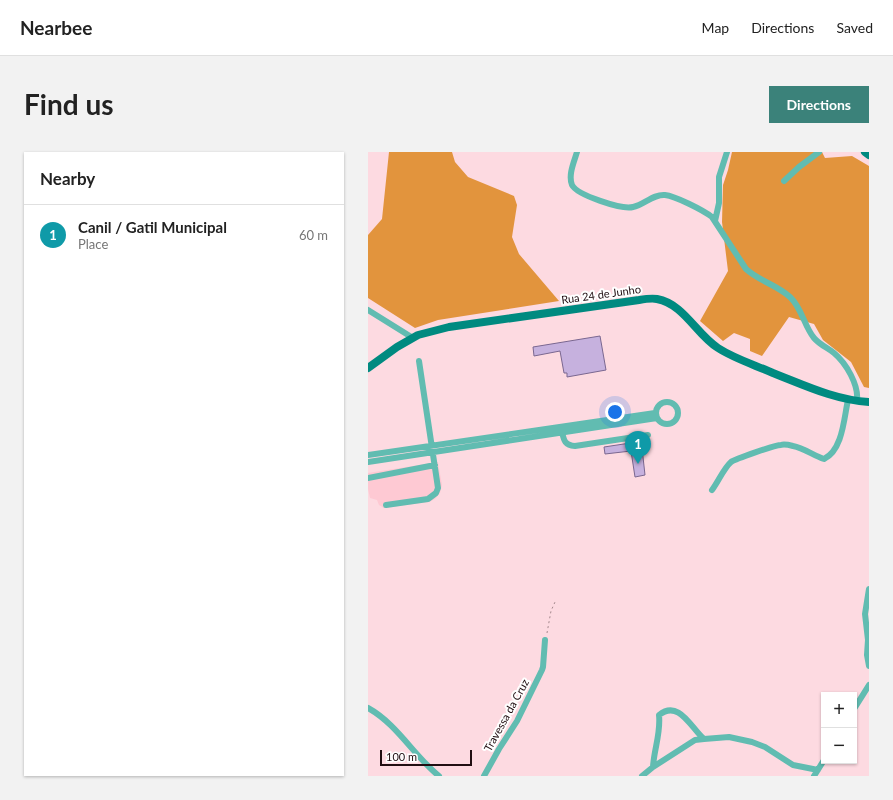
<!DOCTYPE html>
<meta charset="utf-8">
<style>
body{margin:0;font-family:Lato,sans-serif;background:#f2f2f2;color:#222}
.controls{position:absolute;right:12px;bottom:12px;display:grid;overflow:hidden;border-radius:0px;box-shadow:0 1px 3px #0004}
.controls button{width:36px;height:36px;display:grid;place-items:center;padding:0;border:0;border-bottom:1px solid #e0e0e0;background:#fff;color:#222;font:20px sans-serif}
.scale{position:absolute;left:12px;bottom:10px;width:92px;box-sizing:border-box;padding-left:4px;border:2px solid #210e12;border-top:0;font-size:11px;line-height:14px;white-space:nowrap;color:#210e12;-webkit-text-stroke:3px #fff;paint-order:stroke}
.you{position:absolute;left:247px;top:260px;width:14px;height:14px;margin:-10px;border:3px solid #fff;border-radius:50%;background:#1a73e8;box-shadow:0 0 0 6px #1a73e833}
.badge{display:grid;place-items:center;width:26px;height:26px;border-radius:50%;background:#3b827a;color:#fff;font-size:13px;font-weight:700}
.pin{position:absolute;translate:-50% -33px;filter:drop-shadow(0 1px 2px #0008)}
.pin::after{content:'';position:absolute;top:21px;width:14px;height:12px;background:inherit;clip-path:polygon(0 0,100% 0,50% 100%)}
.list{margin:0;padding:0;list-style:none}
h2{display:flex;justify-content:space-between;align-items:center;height:52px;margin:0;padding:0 16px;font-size:17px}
h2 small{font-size:13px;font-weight:400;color:#767676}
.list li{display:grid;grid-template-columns:26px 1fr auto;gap:12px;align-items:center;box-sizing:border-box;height:60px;padding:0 16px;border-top:1px solid #e0e0e0}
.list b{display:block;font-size:15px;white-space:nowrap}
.list p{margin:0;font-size:13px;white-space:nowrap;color:#767676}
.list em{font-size:13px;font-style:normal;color:#767676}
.map{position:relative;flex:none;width:501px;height:624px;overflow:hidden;border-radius:0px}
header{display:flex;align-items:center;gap:24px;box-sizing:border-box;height:56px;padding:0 20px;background:#fff;border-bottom:1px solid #e0e0e0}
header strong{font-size:19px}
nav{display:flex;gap:22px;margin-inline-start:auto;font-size:14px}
.intro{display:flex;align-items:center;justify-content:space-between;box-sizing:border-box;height:96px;padding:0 24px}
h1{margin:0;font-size:28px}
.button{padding:10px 18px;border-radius:0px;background:#3b827a;color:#fff;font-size:14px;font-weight:700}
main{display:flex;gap:24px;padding:0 24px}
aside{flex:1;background:#fff;border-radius:0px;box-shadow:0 1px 3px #0004}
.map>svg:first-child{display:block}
.built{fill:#fec9d3}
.forest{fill:#e2943d}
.building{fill:#c6b1de;stroke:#7a6790}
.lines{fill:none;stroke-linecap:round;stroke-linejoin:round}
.path{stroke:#a4888d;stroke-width:1;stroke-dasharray:2 3;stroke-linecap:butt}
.minor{stroke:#61bcb1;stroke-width:6}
.major{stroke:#008a80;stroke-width:8}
.labels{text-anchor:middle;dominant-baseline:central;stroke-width:4;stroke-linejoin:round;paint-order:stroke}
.street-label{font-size:11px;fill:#210e12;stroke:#fff}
</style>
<header>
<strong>Nearbee</strong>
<nav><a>Map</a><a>Directions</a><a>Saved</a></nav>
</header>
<div class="intro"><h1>Find us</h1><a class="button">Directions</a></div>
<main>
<aside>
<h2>Nearby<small></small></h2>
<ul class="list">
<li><span class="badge" style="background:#0f9aa8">1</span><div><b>Canil / Gatil Municipal</b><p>Place</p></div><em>60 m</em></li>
</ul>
</aside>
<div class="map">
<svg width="501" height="624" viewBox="0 0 501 624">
<rect width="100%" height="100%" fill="#fddae1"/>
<!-- built -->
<path class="built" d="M70,310L74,333L72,341L67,347L61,350L16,356L11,353L9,348L2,346L0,337V321Z"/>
<!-- forest -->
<path class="forest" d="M21,0H84L87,10L100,25L146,44L149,53L144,85L151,102L191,149L70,168L47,176L0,146V83L14,67Z
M364,0H454L457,6L484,4L501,14V236L496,235L483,210L455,188L446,172L421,165L394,204L382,199V187L366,181L355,189L332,169L360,119L354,70L355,33L360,18Z"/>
<!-- building -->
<path class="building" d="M232,184L238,218L199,225V221H196L192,199L166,204L165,195Z
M269,290L270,297L274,296L277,323L267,325L263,299L237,302L236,295Z"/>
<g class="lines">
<!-- path -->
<path class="path" d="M179,481L183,459L187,450"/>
<!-- minor -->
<path class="minor" d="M209,0C206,10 200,23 204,33C209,43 254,58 265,55C276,53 285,42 297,43C307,44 335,58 344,65L378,117C391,129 409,133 422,145C434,156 436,174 446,186C452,193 460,196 466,201C478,211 491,233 489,249
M416,29L431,15L451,0
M347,69L351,51V25L359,0
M0,158L45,186
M288 261a11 11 0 1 1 22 0a11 11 0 1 1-22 0Z
M193,276C196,287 195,293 207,294L280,283
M0,303L287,261
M0,310L289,266
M0,326L67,313
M344,338C350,330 356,316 363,310C367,307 407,293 413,293C416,292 421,293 425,294C436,296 446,304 456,307C475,298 476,265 480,248
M18,353L60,347L68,341L70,336L51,209
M501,437L497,462L500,488L499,503L501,514
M0,556C29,572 46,604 71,624
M486,557L501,533
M285,615L327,588L336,587
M116,624L131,597L149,569L174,518L175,515L177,488
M274,624L285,615C286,597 293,581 291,563C311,547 323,576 336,587L361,585L384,590L397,595L425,613L450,618
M446,624L456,608"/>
<!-- major -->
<path class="major" d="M497,0L501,3
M0,216L29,195L50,183L81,175L271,148C277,147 284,146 289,147C316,152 328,182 350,196C367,207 387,213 405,221C436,233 467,248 501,250"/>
</g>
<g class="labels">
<!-- street labels -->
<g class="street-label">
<text transform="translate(233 142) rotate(-8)">Rua 24 de Junho</text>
<text transform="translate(138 563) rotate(-61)">Travessa da Cruz</text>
</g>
</g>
</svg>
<div class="controls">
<button>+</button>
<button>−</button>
</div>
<div class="scale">100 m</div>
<div class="you"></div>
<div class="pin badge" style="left:270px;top:312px;background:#0f9aa8">1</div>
</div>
</main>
